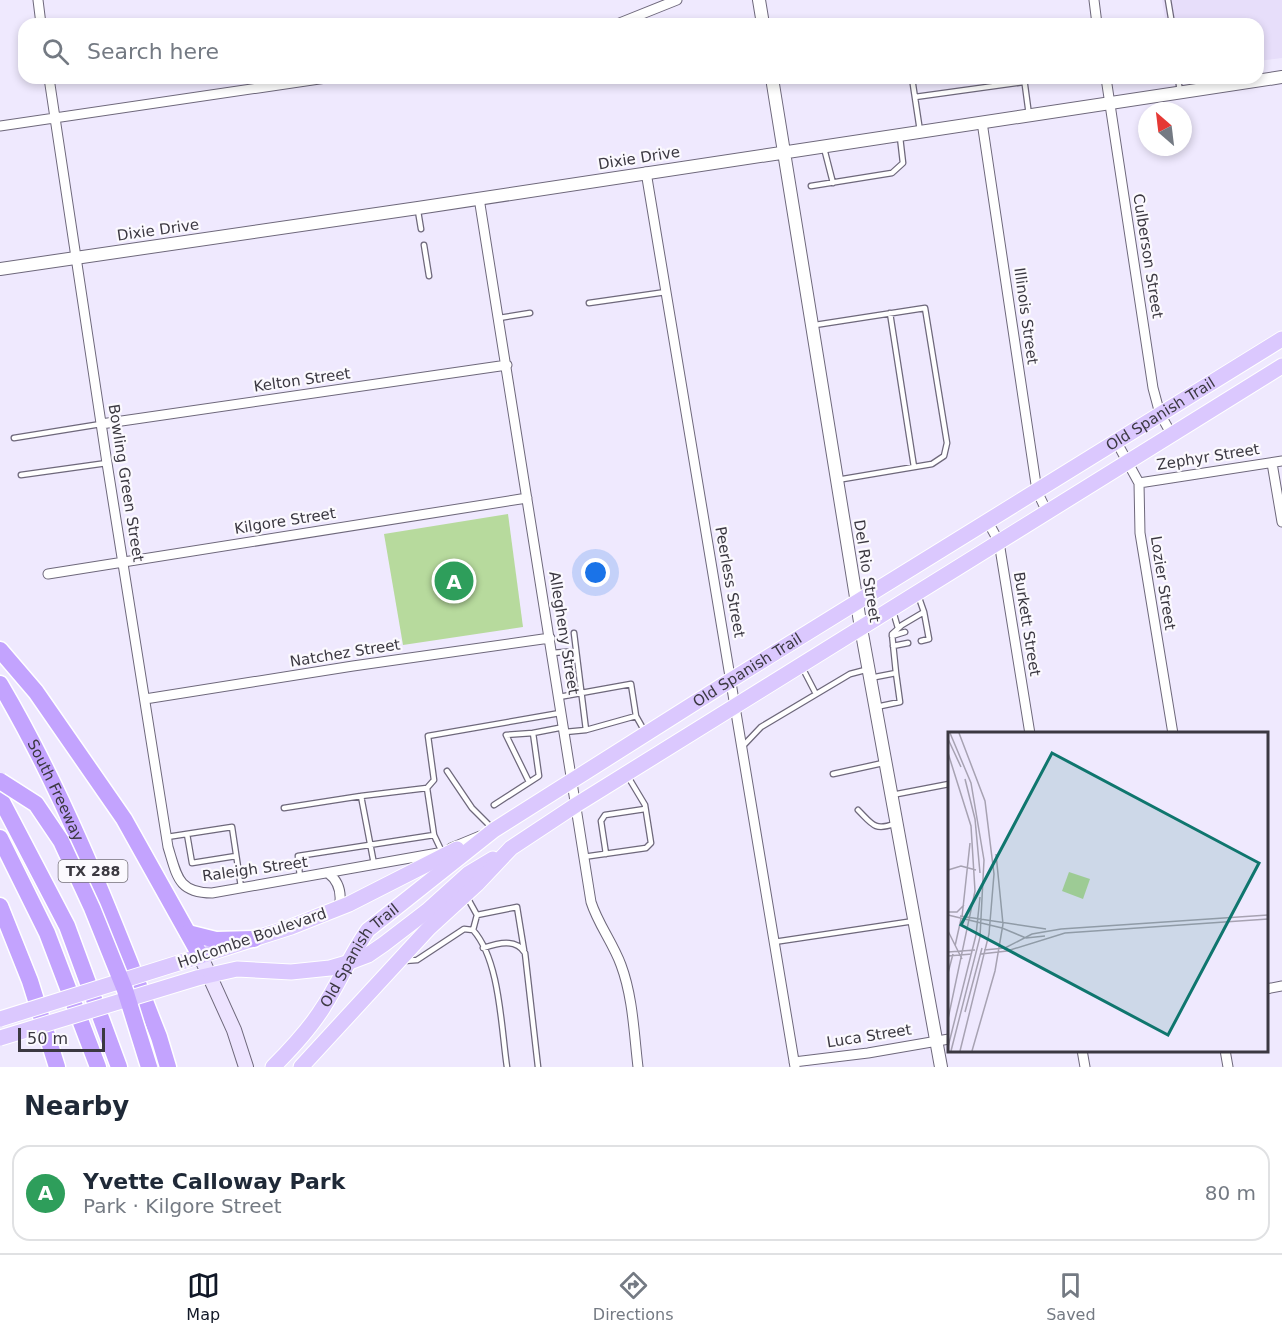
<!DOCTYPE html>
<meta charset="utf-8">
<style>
body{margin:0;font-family:"DejaVu Sans",sans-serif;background:#f6f6f7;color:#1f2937}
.compass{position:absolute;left:1138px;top:102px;width:54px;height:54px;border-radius:50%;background:#fff;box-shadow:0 3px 9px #0003;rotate:332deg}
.scale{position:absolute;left:18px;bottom:15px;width:87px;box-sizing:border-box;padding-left:6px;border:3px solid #3b3841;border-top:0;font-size:16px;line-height:21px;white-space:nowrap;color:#3b3841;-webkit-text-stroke:4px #fbf9fe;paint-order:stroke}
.you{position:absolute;left:596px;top:573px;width:21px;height:21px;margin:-15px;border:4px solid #fff;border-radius:50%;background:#1a73e8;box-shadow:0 0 0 9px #1a73e833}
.badge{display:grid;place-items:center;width:39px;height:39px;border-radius:50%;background:#111827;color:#fff;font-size:20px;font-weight:700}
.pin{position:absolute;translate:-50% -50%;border:3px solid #fff;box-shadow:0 2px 6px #0006}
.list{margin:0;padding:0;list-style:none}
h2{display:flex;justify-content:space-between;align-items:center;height:78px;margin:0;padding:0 24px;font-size:26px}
h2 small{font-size:20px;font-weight:400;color:#747a83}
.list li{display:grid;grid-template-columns:39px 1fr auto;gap:18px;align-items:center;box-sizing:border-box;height:96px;margin:0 12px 12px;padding:0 12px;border:2px solid #e0e1e3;border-radius:18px}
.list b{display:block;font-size:22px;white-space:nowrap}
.list p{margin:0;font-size:20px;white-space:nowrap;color:#747a83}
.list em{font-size:20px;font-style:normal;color:#747a83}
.icon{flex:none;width:33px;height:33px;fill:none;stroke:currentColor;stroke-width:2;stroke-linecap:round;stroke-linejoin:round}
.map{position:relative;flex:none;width:1282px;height:1067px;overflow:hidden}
.search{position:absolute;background:#fff;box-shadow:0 3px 9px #0003;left:18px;right:18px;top:18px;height:66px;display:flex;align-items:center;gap:15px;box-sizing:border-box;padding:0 21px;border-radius:18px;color:#747a83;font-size:22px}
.sheet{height:186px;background:#fff}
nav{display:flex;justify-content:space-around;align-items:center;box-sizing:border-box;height:84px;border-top:2px solid #e0e1e3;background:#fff;font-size:16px;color:#747a83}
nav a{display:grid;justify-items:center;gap:3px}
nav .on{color:#111827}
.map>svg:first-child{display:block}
.built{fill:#e7defa}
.green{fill:#b7da9d}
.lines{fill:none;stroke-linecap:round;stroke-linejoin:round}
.service-casing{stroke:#6e687b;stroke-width:7}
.minor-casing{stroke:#6e687b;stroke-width:11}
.tertiary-casing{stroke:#6e687b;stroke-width:14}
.secondary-casing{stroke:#6e687b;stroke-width:16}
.primary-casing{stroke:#fff;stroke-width:17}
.motorway-casing{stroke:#fff;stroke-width:19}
.service{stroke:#fff;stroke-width:4.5}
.minor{stroke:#fff;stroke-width:9}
.tertiary{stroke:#fff;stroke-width:12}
.secondary{stroke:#ede3ff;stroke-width:14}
.primary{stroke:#dbc8fe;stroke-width:15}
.motorway{stroke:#c3a3fe;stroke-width:16}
.primary-bridge-casing{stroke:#fff;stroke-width:17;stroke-linecap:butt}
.motorway-bridge-casing{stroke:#fff;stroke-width:19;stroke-linecap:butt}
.primary-bridge{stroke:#dbc8fe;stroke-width:15}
.motorway-bridge{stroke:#c3a3fe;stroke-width:16}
.labels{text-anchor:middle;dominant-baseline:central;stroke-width:4.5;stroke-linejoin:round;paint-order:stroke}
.shield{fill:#fbf9fe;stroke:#75727a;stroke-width:1.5}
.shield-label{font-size:14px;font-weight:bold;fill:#3b3841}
.street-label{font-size:15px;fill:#3b3841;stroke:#fbf9fe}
.inset-road{fill:none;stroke:#a7a2b2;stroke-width:1.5}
.view{fill:#0f766e;fill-opacity:0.15;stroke:#0f766e;stroke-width:3}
.inset-edge{fill:none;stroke:#3b3841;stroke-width:3}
</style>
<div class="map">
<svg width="1282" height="1067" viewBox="0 0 1282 1067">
<rect width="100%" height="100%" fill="#efe9fe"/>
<!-- built -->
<path class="built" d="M1162,0H1282V58L1258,61V24H1166Z"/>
<!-- green -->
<path class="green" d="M508,514L523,627L403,645L384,534Z"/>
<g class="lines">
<defs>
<path id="service" d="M1168,0L1172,24
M912,78L920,131
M1024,78L1029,115
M1178,78L1180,92
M915,97L1024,82
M824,148L833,183
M811,186L892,173L903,163L900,137
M418,211L421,229
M424,245L429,276
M589,303L666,292
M890,313L914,467
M499,318L530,313
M815,325L925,308L947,443L944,456L932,464L837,480
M14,438L101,424
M21,475L107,463
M893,611L898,628
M574,633L586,730
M892,636L905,632
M921,641L929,639L924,612
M893,646L908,643
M552,653L576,651
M802,667L816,694
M870,678L896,673L892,634L902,625L924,612L918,595
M559,697L631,684L636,716L645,732
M876,707L900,702L896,673
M565,732L586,730L636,716
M742,747L761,727L850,674L869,669
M447,771L472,808L492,828
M833,774L883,763
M529,782L506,735L533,733
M427,788L434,780L428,736L560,713
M892,795L949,784
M494,805L539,776L533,733L564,727
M284,808L361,796
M858,810C872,824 874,831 894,824
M187,834L192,863L236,856
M167,837L232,827L241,887
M606,854L601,821L605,815L645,809
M583,857L646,848L651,843L645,805L627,775
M374,864L361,796L427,788L434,835L442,852
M300,878L298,856L434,835
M467,897L477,915L473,930
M477,915L517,907L524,950
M774,942L914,921
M483,948C498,943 516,938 525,953L538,1067
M404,961L417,960L464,929L473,930C500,960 501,1027 507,1067"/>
<path id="minor" d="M38,0L41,24
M1094,0L1097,24
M617,24L677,0
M49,78L107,463L168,847C177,876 178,893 212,893L438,853
M1106,78L1153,388L1160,414L1172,435
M982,122L1037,491L1047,512
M0,126L326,78
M646,172L795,1067
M479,198L591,902C598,924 613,943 621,965C633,997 634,1034 638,1067
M101,424L507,365
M1116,441L1139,483L1140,533L1173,734
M1272,463L1282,522
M1139,483L1282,461
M988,522L999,542L1030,734
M48,574L527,498
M145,699L353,666L550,638
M451,848L480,836
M328,873C340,882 342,894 339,908
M1266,989L1282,986
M1082,1050L1085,1067
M1225,1050L1228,1067
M794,1062L868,1053L949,1039"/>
<path id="tertiary" d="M759,0L763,24
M772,78L861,628L941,1067
M0,269L418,208L1282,77"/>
<path id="secondary" d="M200,955L234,1030L246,1067"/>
<g id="primary">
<path d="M188,960L291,927L349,904L457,849"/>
<path d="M197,978L237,969L291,972L330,968L347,963L368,955L384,944L427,911L468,874L493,859"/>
<path id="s1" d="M273,1067C292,1048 310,1029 324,1006C340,981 351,954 368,930L494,830L731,680L1282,339"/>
<path d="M301,1067L429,928L477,884L511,848L576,805L1282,366"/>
</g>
<g id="motorway">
<path d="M0,650L36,692L124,819L200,955"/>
<path id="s2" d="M0,684C66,796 112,917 159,1037L168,1067"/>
<path d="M0,798L67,926L119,1067"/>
<path d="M0,838L47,933L98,1067"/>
<path d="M0,906L30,981L57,1067"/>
<path d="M188,933L216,940L254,939"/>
</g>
</defs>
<!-- service casing -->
<use href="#service" class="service-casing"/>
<!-- minor casing -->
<use href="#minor" class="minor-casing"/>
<!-- tertiary casing -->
<use href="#tertiary" class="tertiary-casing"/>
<!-- secondary casing -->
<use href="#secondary" class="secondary-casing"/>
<!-- primary casing -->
<use href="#primary" class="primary-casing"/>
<!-- motorway casing -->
<use href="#motorway" class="motorway-casing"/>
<!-- service -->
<use href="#service" class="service"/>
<!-- minor -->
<use href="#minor" class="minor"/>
<!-- tertiary -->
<use href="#tertiary" class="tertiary"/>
<!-- secondary -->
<use href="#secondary" class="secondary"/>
<!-- primary -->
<use href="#primary" class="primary"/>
<!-- motorway -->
<use href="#motorway" class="motorway"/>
<defs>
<path id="primary-bridge" d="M0,1019L188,960
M0,1038L197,978"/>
<path id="motorway-bridge" d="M0,781L36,804L61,841L92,908L125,990L149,1067"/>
</defs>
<!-- primary-bridge casing -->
<use href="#primary-bridge" class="primary-bridge-casing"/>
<!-- motorway-bridge casing -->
<use href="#motorway-bridge" class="motorway-bridge-casing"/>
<!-- primary-bridge -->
<use href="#primary-bridge" class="primary-bridge"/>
<!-- motorway-bridge -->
<use href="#motorway-bridge" class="motorway-bridge"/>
</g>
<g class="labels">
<!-- shield labels -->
<rect class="shield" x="58.5" y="860" width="69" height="22" rx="4.5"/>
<g class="shield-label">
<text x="93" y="871">TX 288</text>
</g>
<!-- street labels -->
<g class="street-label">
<text transform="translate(639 158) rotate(-9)">Dixie Drive</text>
<text transform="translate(158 230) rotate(-8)">Dixie Drive</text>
<text transform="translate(1148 256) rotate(81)">Culberson Street</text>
<text transform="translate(1026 316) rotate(82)">Illinois Street</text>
<text transform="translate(302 380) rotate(-8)">Kelton Street</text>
<text stroke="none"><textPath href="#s1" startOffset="1114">Old Spanish Trail</textPath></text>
<text transform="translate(1208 457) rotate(-9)">Zephyr Street</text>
<text transform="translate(126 483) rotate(81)">Bowling Green Street</text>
<text transform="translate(285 521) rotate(-9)">Kilgore Street</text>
<text transform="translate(867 571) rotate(81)">Del Rio Street</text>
<text transform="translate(730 582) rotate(80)">Peerless Street</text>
<text transform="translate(1163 583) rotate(81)">Lozier Street</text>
<text transform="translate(1027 624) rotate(81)">Burkett Street</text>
<text transform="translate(564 633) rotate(81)">Allegheny Street</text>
<text transform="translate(345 653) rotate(-9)">Natchez Street</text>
<text stroke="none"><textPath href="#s1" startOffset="628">Old Spanish Trail</textPath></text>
<text stroke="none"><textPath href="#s2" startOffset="120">South Freeway</textPath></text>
<text transform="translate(255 869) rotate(-8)">Raleigh Street</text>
<text transform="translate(252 938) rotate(-19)">Holcombe Boulevard</text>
<text stroke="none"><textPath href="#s1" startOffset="142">Old Spanish Trail</textPath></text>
<text transform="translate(869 1036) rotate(-9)">Luca Street</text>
</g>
</g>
<!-- overview -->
<g transform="translate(948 732)">
<rect width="320" height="320" fill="#efe9fe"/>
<path d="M121,140L142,147L135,167L114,159Z" fill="#b7da9d"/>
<path class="inset-road" d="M2,1L23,51L36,128L32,205L3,319M11,1L37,69L46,142L41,202L12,319M0,7L13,35M0,21L23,94L27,159L0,287M17,47L27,87L32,141M48,122L55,192M0,138L13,134L28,138M0,180H9L16,173M0,183L54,196L78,206L97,204M12,184L98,197M14,185L22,111M0,199L14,227M7,214L13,187M36,218L57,216L84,202L113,197L320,183M0,220L27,218M33,222L59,219L117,201L320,187M0,224L24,222M0,241L5,222M17,280L34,216M0,315L28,203L32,165M24,319L47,239L55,192"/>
<path class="view" d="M104,21L311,131L220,303L13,193Z"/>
<rect width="320" height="320" class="inset-edge"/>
</g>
</svg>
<svg class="compass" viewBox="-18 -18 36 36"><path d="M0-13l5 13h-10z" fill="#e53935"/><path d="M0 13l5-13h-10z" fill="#747a83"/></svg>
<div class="scale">50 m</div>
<div class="you"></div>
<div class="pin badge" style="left:454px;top:581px;background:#2e9e5b">A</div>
<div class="search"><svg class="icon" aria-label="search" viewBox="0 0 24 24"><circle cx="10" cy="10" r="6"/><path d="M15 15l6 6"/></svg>Search here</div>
</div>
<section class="sheet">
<h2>Nearby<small></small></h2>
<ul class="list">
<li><span class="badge" style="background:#2e9e5b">A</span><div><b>Yvette Calloway Park</b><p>Park · Kilgore Street</p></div><em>80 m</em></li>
</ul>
</section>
<nav>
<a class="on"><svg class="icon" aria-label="map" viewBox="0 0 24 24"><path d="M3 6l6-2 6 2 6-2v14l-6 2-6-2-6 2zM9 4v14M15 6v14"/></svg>Map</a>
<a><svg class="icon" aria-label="directions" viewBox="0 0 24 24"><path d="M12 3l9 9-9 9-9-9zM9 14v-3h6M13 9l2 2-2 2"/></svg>Directions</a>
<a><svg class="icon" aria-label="saved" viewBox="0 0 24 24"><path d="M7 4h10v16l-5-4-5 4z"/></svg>Saved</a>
</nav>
